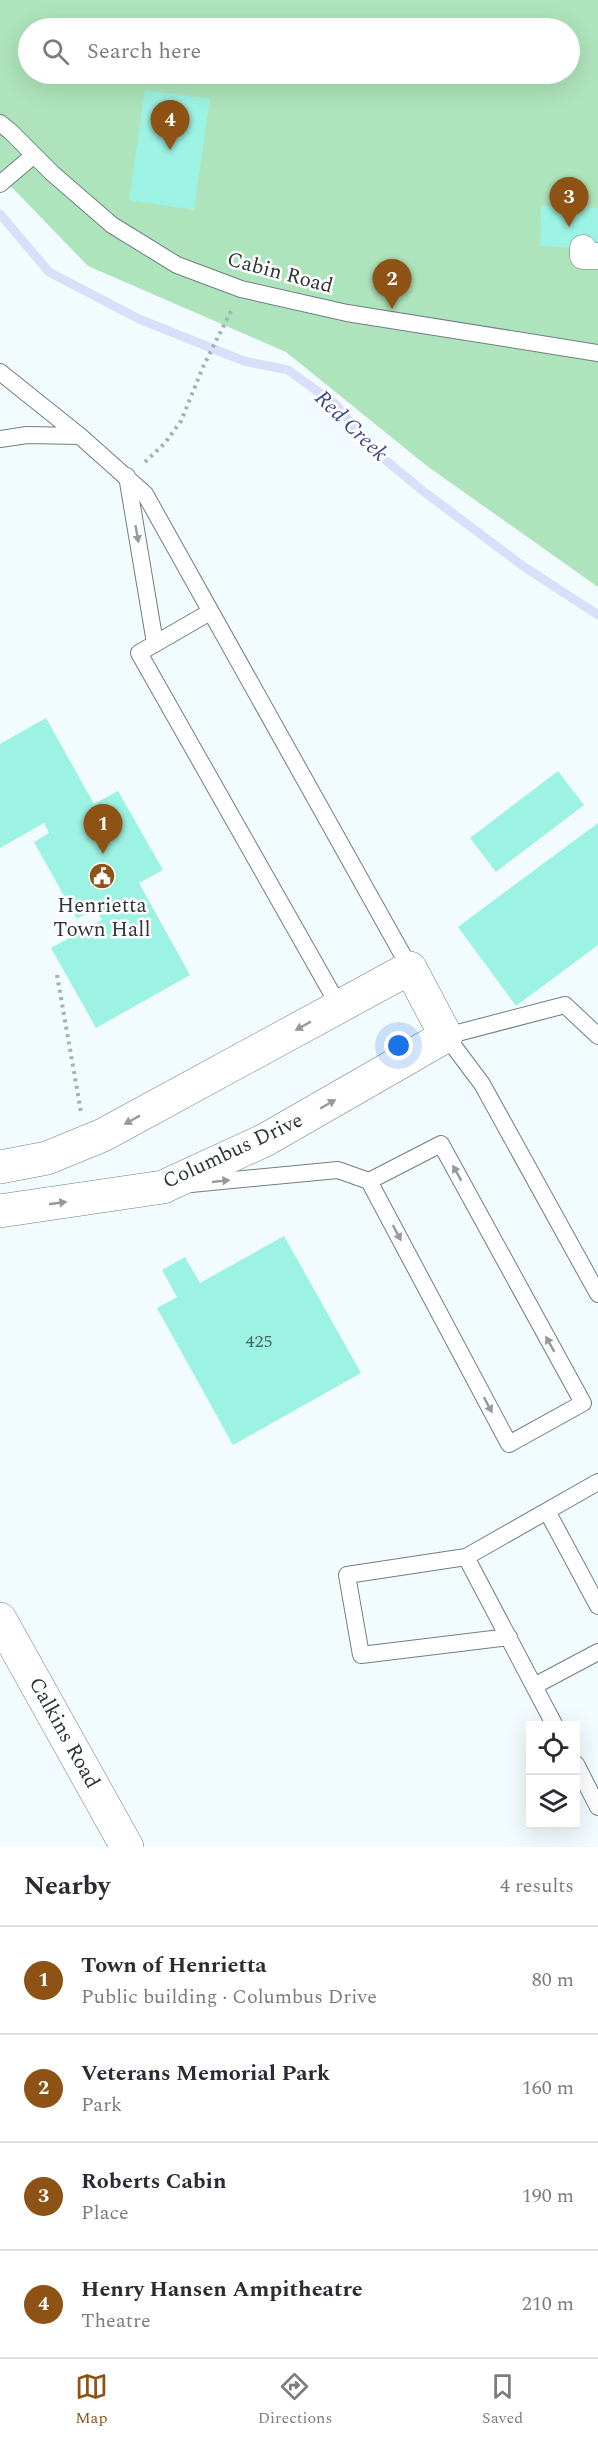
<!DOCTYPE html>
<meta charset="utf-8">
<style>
body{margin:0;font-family:Spectral,serif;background:#f7f7f7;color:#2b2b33}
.controls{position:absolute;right:18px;bottom:18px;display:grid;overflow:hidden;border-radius:0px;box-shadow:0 6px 24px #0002}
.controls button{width:54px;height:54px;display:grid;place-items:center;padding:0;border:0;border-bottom:2px solid #e1e1e2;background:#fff;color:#2b2b33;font:30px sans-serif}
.you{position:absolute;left:399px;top:1046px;width:21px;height:21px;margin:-15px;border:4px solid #fff;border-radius:50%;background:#1a73e8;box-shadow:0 0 0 9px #1a73e833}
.badge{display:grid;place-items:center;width:39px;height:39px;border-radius:50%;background:#8f5215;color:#fff;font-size:20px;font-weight:700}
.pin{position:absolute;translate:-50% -50px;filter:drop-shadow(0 2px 3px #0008)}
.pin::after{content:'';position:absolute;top:32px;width:21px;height:18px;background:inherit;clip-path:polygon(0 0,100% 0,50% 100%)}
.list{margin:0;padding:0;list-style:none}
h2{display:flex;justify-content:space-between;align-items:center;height:78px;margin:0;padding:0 24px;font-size:26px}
h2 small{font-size:20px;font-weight:400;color:#7c7c81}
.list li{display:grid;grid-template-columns:39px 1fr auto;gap:18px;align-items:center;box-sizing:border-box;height:108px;padding:0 24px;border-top:2px solid #e1e1e2}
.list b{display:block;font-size:22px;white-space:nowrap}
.list p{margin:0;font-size:20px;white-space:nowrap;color:#7c7c81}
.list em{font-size:20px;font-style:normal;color:#7c7c81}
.icon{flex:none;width:33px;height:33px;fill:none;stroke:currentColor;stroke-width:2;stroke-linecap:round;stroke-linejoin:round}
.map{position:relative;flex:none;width:598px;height:1847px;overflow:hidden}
.search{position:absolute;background:#fff;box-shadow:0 6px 24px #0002;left:18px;right:18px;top:18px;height:66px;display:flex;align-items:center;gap:15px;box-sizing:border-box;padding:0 21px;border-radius:33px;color:#7c7c81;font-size:22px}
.sheet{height:510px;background:#fff}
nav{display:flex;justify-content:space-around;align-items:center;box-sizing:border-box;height:84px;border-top:2px solid #e1e1e2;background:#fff;font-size:16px;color:#7c7c81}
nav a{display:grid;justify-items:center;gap:3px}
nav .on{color:#8f5215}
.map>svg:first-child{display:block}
.green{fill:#aee4bb;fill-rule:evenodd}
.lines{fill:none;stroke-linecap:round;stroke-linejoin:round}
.stream{stroke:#d9dff8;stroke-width:9}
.building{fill:#9cf2e3}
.service-casing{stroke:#6f7f82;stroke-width:18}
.pedestrian-casing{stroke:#6f7f82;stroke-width:27}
.minor-casing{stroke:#6f7f82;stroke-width:34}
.secondary-casing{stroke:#6f7f82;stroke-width:34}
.path{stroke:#a7b0b3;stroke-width:4;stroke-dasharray:3 4.5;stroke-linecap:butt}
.service{stroke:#fff;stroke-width:16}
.pedestrian{stroke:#fff;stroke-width:26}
.minor{stroke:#fff;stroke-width:33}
.secondary{stroke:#fff;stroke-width:33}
.oneway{fill:#979a9c}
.labels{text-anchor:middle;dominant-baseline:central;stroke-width:5;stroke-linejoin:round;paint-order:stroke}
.number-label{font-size:18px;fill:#4a6563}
.street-label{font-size:21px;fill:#2f3638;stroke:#fff}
.poi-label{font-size:21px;fill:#2f3638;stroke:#fff}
.water-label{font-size:22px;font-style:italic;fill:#3e488e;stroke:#fff}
</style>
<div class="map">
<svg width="598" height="1847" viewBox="0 0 598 1847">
<rect width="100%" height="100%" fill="#f2fcff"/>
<!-- green -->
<path class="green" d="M0,0H598V587L427,466L286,352L88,266L0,175ZM28,28H570V74H28Z"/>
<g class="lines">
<!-- stream -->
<path class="stream" d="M0,214L49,272L139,319L244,361L288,370L335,404L378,454L423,491L523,566L598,615"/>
</g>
<!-- building -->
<path class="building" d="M145,90L210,99L194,210L129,200Z
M541,206L598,208V249L540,246Z
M46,718L94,804L118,791L163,870L139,883L190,975L96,1028L51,948L102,920L95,908L77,919L34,842L49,833L44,823L0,848V744Z
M558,771L584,805L496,872L470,838Z
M598,823V945L516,1006L458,927Z
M284,1236L361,1373L233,1445L157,1308L177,1297L162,1270L185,1257L200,1283Z"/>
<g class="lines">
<defs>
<path id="service" d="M0,123L11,132L52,173L112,225L177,265L241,289L347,313L598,353
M0,184L34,155
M0,372L80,436
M0,439L27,435L80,436L145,494L410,968
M127,476L155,643
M210,612L139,653L339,1006
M598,1036L565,1005L446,1036L482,1084L598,1294
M191,1184L338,1170L369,1181L509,1444L583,1403L441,1144L369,1181
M547,1511L598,1606
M466,1557L347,1575L361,1655L509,1637
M534,1686L598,1652
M555,1726L466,1557L598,1482
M576,1764L598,1807"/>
<path id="pedestrian" d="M583,248V256H598"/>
<path id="minor" d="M0,1167L47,1158L103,1135L410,968L446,1036L265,1140L163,1187L0,1211"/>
<path id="secondary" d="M0,1619L127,1847"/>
</defs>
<!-- service casing -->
<use href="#service" class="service-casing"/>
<!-- pedestrian casing -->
<use href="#pedestrian" class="pedestrian-casing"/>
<!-- minor casing -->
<use href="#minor" class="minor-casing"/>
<!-- secondary casing -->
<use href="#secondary" class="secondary-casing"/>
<!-- path -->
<path class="path" d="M145,462L165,443L181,421L203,367L232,309
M57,975L81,1112"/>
<!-- service -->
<use href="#service" class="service"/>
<!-- pedestrian -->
<use href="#pedestrian" class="pedestrian"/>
<!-- minor -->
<use href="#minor" class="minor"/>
<!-- secondary -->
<use href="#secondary" class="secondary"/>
</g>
<!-- one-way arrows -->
<defs><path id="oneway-solid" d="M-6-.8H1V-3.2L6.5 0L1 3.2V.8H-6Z" transform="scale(1.5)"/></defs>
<g class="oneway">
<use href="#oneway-solid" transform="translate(137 534) rotate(80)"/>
<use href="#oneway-solid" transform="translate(303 1026) rotate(151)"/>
<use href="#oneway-solid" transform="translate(328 1104) rotate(-30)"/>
<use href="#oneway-solid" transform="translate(132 1120) rotate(151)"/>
<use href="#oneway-solid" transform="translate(457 1173) rotate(-119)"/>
<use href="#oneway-solid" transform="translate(221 1181) rotate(-6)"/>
<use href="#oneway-solid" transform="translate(58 1203) rotate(-8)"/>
<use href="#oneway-solid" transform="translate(397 1233) rotate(62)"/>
<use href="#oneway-solid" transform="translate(550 1344) rotate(-119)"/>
<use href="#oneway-solid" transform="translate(488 1405) rotate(62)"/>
</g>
<!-- icons -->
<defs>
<symbol id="civic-disc" viewBox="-11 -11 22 22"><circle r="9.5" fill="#8f5215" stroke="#fff"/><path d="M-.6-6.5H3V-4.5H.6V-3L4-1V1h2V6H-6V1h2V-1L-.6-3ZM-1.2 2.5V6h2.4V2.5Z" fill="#fff"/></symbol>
</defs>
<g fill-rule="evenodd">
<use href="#civic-disc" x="87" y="861" width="30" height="30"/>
</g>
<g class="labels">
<!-- number labels -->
<g class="number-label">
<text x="259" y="1341">425</text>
</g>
<!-- street labels -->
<g class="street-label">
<text transform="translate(280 273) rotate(15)">Cabin Road</text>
<text transform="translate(233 1151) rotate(-25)">Columbus Drive</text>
<text transform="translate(64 1733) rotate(61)">Calkins Road</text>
</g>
<!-- poi labels -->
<g class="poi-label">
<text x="102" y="906">Henrietta<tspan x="102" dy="24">Town Hall</tspan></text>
</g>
<!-- water labels -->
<g class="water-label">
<text transform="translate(351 426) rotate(44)">Red Creek</text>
</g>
</g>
</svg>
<div class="controls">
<button><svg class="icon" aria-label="locate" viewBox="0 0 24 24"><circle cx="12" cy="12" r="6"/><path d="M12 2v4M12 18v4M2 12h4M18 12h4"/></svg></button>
<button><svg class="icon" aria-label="layers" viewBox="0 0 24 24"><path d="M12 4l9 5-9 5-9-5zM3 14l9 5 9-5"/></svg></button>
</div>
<div class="you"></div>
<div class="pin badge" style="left:103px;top:854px">1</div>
<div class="pin badge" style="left:392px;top:309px">2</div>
<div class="pin badge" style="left:569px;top:227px">3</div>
<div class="pin badge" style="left:170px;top:150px">4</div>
<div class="search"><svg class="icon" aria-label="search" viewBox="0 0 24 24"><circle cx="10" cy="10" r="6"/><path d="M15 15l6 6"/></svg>Search here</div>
</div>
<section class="sheet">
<h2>Nearby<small>4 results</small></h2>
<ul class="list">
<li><span class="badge">1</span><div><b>Town of Henrietta</b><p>Public building · Columbus Drive</p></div><em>80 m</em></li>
<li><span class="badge">2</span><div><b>Veterans Memorial Park</b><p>Park</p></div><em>160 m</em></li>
<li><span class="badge">3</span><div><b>Roberts Cabin</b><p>Place</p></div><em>190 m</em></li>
<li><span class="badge">4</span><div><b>Henry Hansen Ampitheatre</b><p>Theatre</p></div><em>210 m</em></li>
</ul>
</section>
<nav>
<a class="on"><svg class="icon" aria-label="map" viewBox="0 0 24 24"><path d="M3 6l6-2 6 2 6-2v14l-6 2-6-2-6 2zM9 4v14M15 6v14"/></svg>Map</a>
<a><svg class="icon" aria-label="directions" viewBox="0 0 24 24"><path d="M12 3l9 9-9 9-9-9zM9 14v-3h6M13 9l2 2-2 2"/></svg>Directions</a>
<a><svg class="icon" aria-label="saved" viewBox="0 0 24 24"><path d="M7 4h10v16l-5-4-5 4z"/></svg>Saved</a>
</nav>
